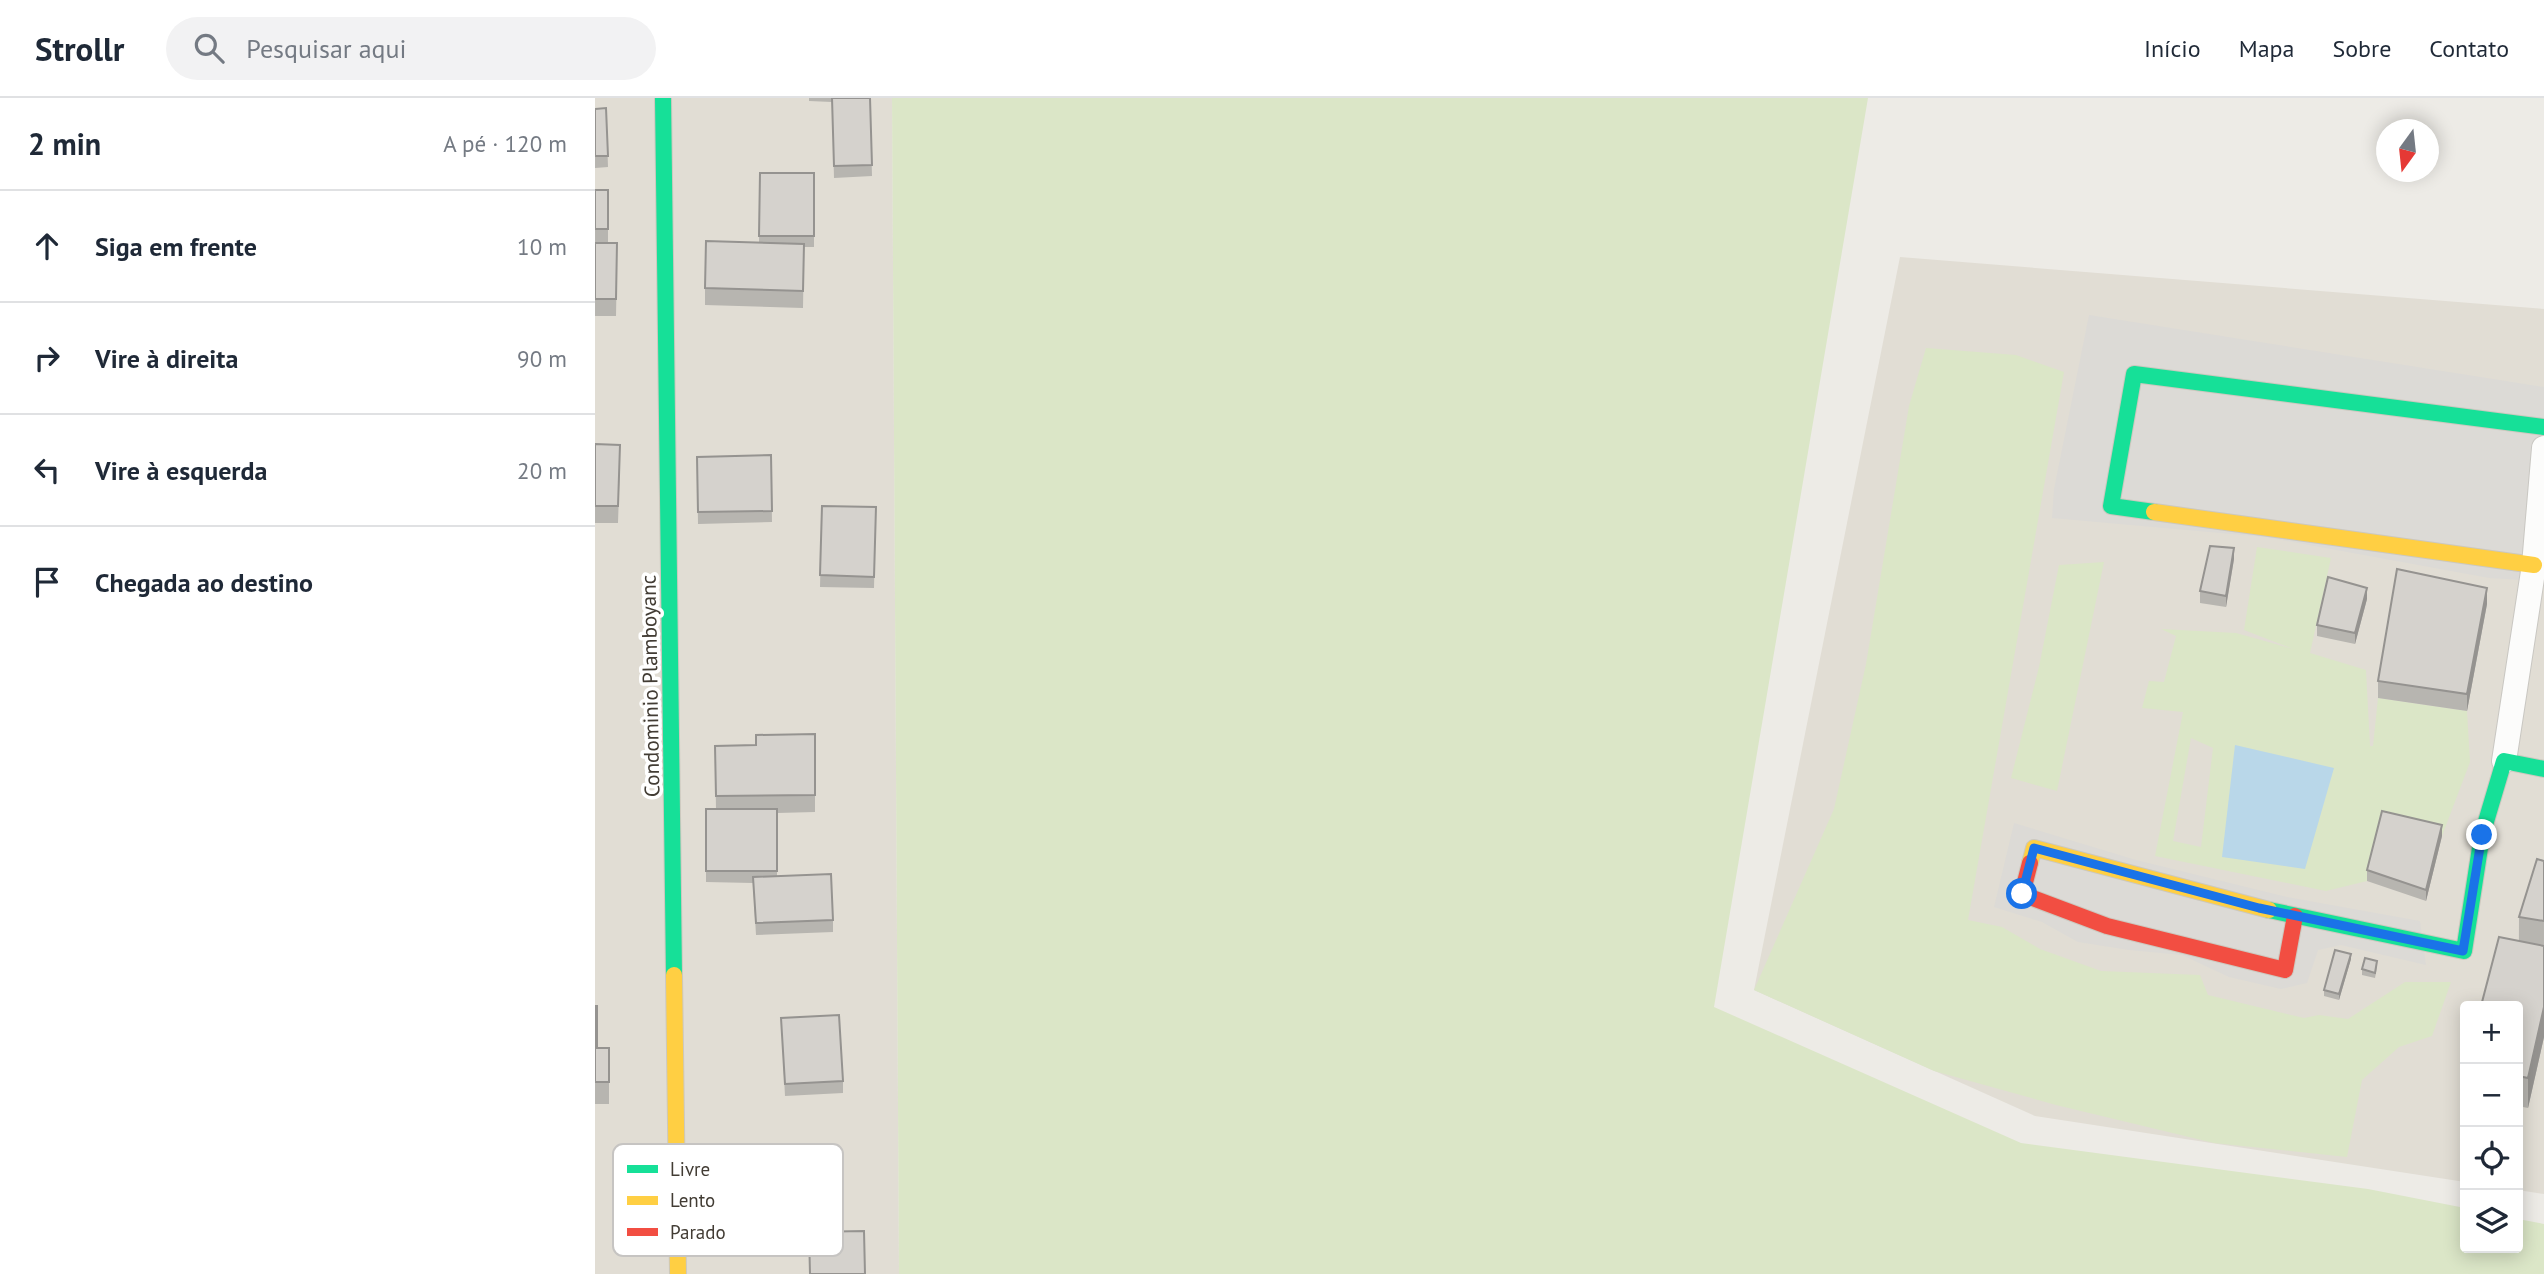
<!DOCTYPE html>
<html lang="pt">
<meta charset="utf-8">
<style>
body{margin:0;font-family:"PT Sans",sans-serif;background:#f2f2f3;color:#1f2937}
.controls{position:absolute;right:21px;bottom:21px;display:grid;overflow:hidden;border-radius:7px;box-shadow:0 4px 18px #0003}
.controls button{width:63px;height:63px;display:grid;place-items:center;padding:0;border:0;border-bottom:2px solid #e0e1e3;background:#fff;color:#1f2937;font:35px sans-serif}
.compass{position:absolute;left:1781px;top:21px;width:63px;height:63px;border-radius:50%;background:#fff;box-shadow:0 4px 18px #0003;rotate:195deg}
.stop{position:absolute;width:21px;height:21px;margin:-16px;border:5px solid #1a73e8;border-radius:50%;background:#fff}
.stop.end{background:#1a73e8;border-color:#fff;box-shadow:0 2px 7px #0008}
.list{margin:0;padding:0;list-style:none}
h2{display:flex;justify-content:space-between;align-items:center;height:91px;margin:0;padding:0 28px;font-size:30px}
h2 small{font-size:23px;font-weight:400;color:#747a83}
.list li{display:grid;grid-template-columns:46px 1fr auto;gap:21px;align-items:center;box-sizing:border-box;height:112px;padding:0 28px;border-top:2px solid #e0e1e3}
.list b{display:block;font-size:26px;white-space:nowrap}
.list em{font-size:23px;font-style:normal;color:#747a83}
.icon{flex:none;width:38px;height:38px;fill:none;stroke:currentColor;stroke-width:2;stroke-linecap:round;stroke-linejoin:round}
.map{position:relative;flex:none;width:1949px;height:1176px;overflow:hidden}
header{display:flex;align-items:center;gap:42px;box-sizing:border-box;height:98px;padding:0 35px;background:#fff;border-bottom:2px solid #e0e1e3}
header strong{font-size:33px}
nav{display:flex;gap:38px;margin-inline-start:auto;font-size:24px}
.search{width:490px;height:63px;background:#f2f2f3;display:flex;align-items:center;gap:18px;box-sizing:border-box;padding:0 24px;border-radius:38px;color:#747a83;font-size:26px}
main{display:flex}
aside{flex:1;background:#fff}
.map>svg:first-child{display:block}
.residential{fill:#e1ddd4}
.green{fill:#dbe6c7;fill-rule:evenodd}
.parking{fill:#dcdad6}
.water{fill:#b9d7e9}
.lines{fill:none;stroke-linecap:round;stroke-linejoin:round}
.street-casing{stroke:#c9c7c2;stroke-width:26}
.fast-casing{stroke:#ccc8be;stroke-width:18}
.slow-casing{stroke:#ccc8be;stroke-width:18}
.jam-casing{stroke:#ccc8be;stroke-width:18}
.street{stroke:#fcfcfb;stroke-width:24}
.fast{stroke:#16e098;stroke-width:16}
.slow{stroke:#ffcf43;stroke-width:16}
.jam{stroke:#f24e42;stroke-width:16}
.wall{fill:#b7b5b0}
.shaded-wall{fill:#959390}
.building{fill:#d5d2cd;stroke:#959390;stroke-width:2}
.route{stroke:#1a73e8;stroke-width:9}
.labels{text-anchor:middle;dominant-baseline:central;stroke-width:7;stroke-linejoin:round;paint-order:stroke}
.street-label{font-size:21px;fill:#423c34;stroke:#fff}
.key{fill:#fff;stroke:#c6c4c2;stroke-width:2}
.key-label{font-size:19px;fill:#423c34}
</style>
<header>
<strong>Strollr</strong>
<div class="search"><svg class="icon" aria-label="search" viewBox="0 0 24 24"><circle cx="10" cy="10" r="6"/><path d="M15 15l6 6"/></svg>Pesquisar aqui</div>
<nav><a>Início</a><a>Mapa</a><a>Sobre</a><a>Contato</a></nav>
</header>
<main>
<aside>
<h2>2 min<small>A pé · 120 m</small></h2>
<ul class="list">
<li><svg class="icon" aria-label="ahead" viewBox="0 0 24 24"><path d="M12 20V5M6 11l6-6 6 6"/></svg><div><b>Siga em frente</b></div><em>10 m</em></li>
<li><svg class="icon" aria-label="right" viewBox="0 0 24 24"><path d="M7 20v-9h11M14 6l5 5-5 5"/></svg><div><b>Vire à direita</b></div><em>90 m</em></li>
<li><svg class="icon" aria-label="left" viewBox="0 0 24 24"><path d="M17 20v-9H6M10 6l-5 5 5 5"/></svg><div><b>Vire à esquerda</b></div><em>20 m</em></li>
<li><svg class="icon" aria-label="arrive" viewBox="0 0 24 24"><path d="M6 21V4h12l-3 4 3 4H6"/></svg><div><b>Chegada ao destino</b></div></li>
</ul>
</aside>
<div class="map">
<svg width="1949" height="1176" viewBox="0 0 1949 1176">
<rect width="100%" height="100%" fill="#edebe6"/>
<!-- residential -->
<path class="residential" d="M0,0H297L304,1176H0Z
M1305,159L1949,211V1096L1923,1092V908H1870V1084L1440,1018L1159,892Z"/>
<!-- green -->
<path class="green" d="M297,0H1273L1119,909L1426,1045L1773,1091L1870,1110V1150H1923V1121L1949,1126V1176H304Z
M1331,250L1421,257L1469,274L1373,822L1407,829L1445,851L1506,873L1605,877L1613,897L1709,920L1724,917L1753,921L1810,884H1856L1837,938L1804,949L1767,982L1752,1059L1619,1045L1461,1007L1339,973L1159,892L1239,711L1271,566L1314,308Z
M1662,449L1736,460L1715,555L1771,572L1775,648H1778L1783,600L1872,613L1875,664L1847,738L1788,725L1772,783L1731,793L1560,758L1588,614L1547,610L1554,583L1569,584L1581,538L1566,531L1641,535L1698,551L1649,532ZM1596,640L1618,650L1606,749L1578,743Z
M1509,464L1462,693L1416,680L1444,569L1464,467Z"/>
<!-- parking -->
<path class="parking" d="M1494,217L1949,289V483L1894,480L1670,439L1457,420L1459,391Z
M1419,725L1541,762L1692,799L1825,823L1831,867L1746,847L1723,852L1712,885L1686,891L1634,879L1587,857L1534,852L1483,844L1447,824L1399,809Z"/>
<!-- water -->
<path class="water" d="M1640,647L1739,670L1710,771L1627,759Z"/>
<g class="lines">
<defs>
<path id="street" d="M1909,663L1939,467L1949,350"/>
<path id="fast" d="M68,0L79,877
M1559,414L1516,408L1539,276L1949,329
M1674,812L1869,853L1887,737L1909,663L1949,671"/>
<path id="slow" d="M1559,414L1939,467
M1435,765L1439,750L1674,812
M79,877L83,1176"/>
<path id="jam" d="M1435,765L1427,796L1512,828L1690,872L1700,818"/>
</defs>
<!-- street casing -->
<use href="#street" class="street-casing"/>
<!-- fast casing -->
<use href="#fast" class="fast-casing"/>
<!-- slow casing -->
<use href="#slow" class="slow-casing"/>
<!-- jam casing -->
<use href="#jam" class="jam-casing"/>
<!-- street -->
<use href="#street" class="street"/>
<!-- fast -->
<use href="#fast" class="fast"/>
<!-- slow -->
<use href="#slow" class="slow"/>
<!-- jam -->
<use href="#jam" class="jam"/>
</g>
<!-- wall -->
<path class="wall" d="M214,0H275L277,78L239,80L237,4L214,3Z
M11,10L13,69L0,70V11Z
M165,75H219V149H209L208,210L110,207V190L164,145Z
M0,92H13V145L22,162L21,218H0Z
M0,346L25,364L23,425H0Z
M176,357L177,424L103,426L102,359Z
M227,408L281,409L279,490L225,489Z
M1639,461L1631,509L1605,505V493Z
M1772,501L1760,546L1722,538V527Z
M1892,506L1872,613L1783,600V583Z
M220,636V714L182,715V778L238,822V834L161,837L158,785L111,784V711H121L120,648L161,647Z
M1847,738L1831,803L1772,783V772Z
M1949,763V939L1933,1010L1923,1008L1924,819Z
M1756,861L1744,902L1729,898V892Z
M1782,869L1780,880L1767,877V871Z
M0,908L2,950H14V1006H0Z
M186,920L248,983V995L190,998Z
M124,1052H243V1133L123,1132Z"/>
<!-- shaded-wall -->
<path class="shaded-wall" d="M1639,450V461L1631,509V498Z
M1772,490V501L1760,546V535Z
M1892,490V506L1872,613V596Z
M1847,727V738L1831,803V792Z
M1756,856V861L1744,902V896Z
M1949,909V939L1933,1010V980Z"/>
<!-- building -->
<path class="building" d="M237,0H275L277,67L239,68Z
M11,10L13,58H0V11Z
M165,75H219V138H164Z
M0,92H13V131H0Z
M111,143L209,146L208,193L110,190Z
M0,145H22L21,201H0Z
M0,346L25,347L23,408H0Z
M176,357L177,413L103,414L102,359Z
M227,408L281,409L279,479L225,477Z
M1615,448L1639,450L1631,498L1605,493Z
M1802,471L1892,490L1872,596L1783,583Z
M1733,479L1772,490L1760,535L1722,527Z
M220,636V697L121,698L120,648L161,647V637Z
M111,711H182V773H111Z
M1787,713L1847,727L1831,792L1772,772Z
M1942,761L1949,763V823L1924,819Z
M236,776L238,822L161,825L158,779Z
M1904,839L1949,848V909L1933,980L1923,978V908H1886Z
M1740,852L1756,856L1744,896L1729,892Z
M1770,860L1782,863L1780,875L1767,871Z
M0,908H2V950H14V984H0Z
M244,917L248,983L190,986L186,920Z
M269,1133L270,1176H215L214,1134Z"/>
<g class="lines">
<!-- route -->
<path class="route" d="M1427,796L1439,750L1664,810L1868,853L1887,737"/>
</g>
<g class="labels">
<!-- street labels -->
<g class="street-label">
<text transform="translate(55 588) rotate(-91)">Condominio Plamboyanc</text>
</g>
</g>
<!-- legend -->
<rect x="18" y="1046" width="230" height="112" rx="10" class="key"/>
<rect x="32" y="1067" width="31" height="8" fill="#16e098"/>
<rect x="32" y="1098" width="31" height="9" fill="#ffcf43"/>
<rect x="32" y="1130" width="31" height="8" fill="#f24e42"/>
<g class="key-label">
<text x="75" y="1078">Livre</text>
<text x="75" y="1109">Lento</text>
<text x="75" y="1141">Parado</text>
</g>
</svg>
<div class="controls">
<button>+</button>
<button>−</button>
<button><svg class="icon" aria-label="locate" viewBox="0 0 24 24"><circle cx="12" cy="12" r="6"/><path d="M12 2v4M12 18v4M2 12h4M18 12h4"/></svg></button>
<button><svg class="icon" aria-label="layers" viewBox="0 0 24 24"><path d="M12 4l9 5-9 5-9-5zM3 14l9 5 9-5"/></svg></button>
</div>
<svg class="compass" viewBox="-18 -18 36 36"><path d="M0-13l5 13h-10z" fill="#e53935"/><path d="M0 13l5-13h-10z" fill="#747a83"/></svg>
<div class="stop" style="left:1427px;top:796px"></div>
<div class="stop end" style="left:1887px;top:737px"></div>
</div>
</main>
